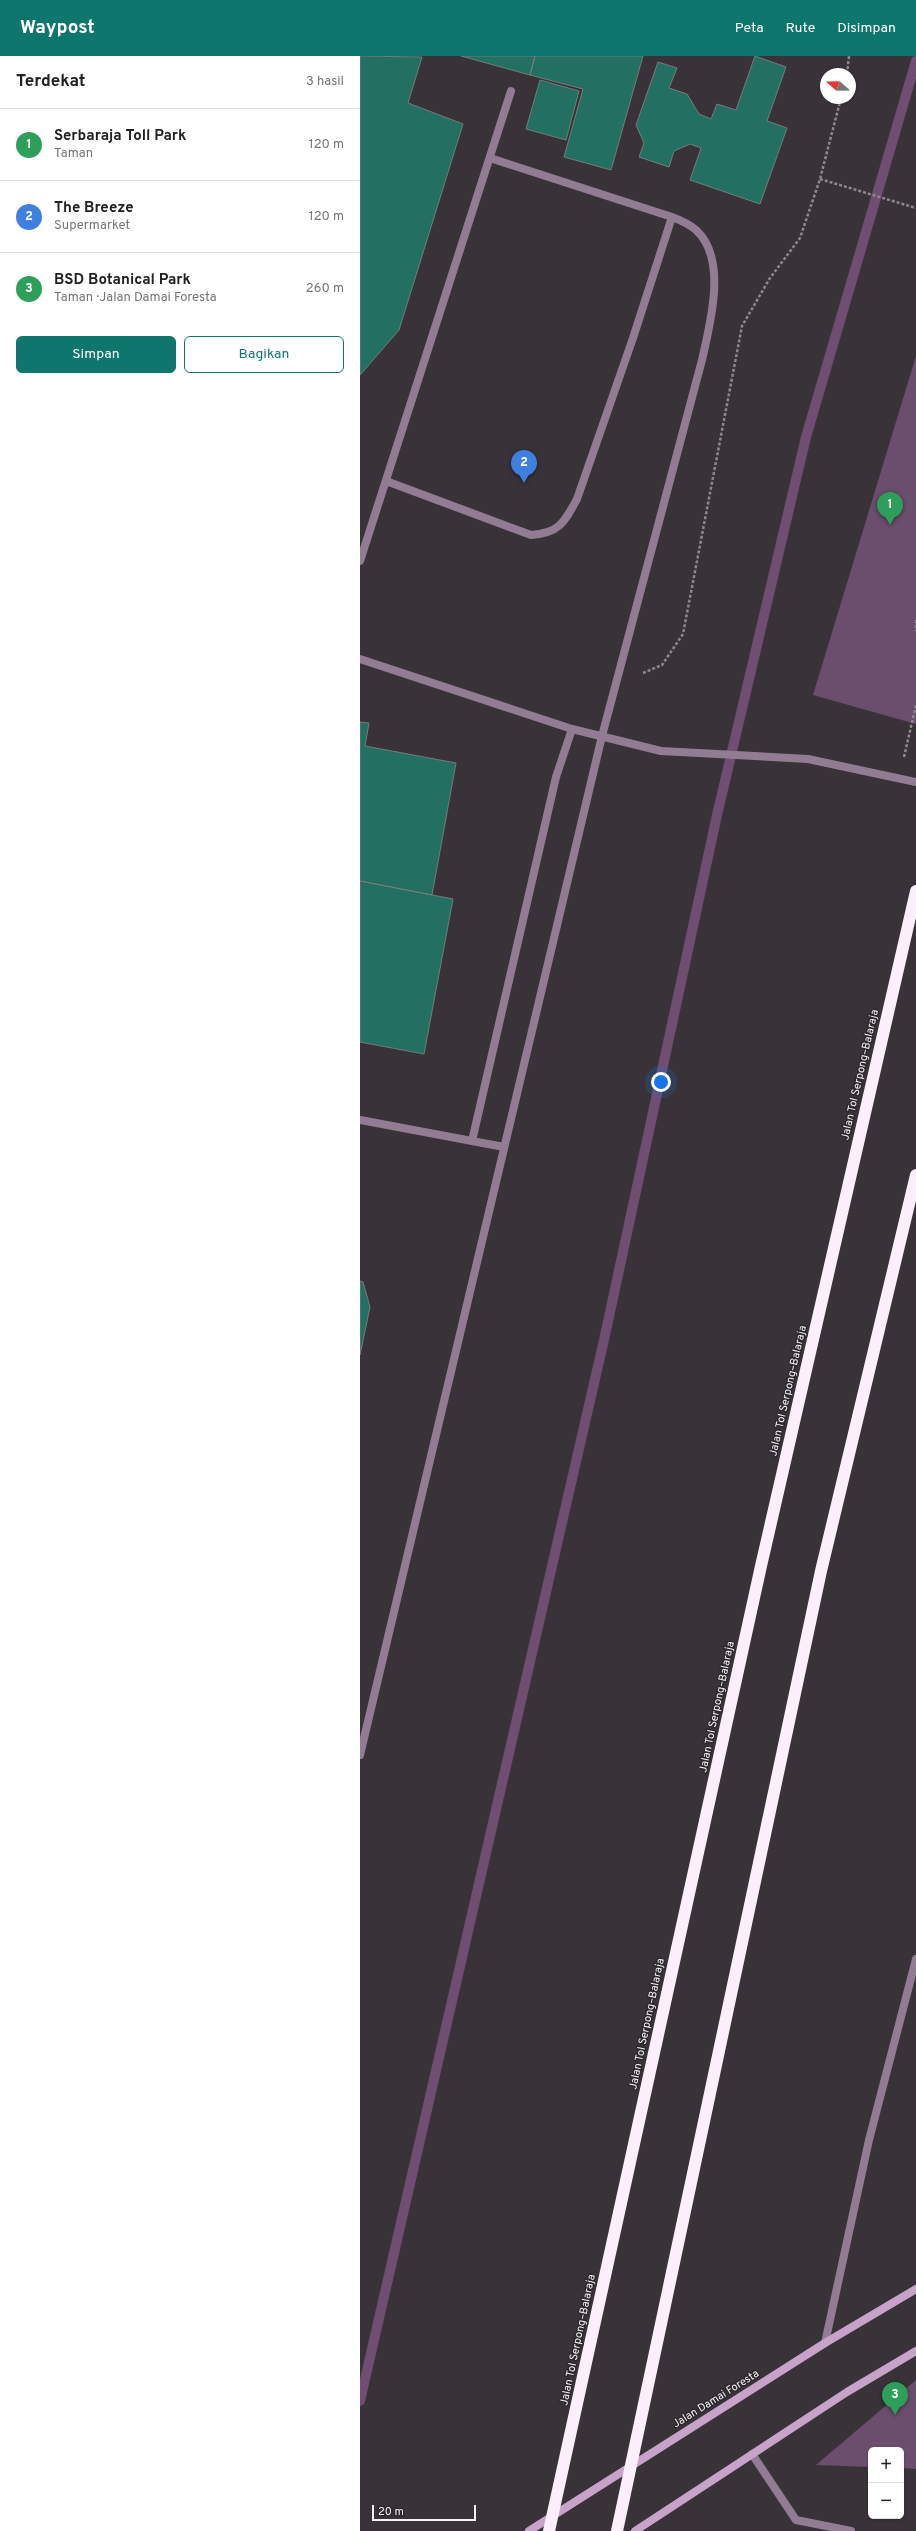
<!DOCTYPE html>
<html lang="id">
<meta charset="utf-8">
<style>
body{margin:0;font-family:Overpass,sans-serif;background:#f6f6f6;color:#202124}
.controls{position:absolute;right:12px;bottom:12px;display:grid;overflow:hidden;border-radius:6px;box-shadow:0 1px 3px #0004}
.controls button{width:36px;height:36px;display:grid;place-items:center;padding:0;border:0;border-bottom:1px solid #e0e0e0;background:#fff;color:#202124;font:20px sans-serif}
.compass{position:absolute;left:460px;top:12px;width:36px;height:36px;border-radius:50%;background:#fff;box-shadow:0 1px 3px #0004;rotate:290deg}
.scale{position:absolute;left:12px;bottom:10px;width:104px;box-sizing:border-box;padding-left:4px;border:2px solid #f5f1f5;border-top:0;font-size:11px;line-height:14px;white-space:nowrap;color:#f5f1f5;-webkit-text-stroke:3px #2f292f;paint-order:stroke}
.you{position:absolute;left:301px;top:1026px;width:14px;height:14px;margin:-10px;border:3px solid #fff;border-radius:50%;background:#1a73e8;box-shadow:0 0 0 6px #1a73e833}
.badge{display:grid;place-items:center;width:26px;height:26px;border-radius:50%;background:#0f766e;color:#fff;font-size:13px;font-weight:700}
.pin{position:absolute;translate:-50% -33px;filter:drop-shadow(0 1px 2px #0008)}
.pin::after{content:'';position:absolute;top:21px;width:14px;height:12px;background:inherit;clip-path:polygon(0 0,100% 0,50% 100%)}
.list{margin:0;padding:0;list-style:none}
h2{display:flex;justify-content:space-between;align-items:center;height:52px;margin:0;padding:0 16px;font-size:17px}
h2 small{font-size:13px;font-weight:400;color:#757577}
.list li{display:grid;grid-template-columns:26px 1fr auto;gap:12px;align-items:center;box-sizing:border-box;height:72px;padding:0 16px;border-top:1px solid #e0e0e0}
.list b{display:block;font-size:15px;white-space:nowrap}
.list p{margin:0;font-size:13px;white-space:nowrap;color:#757577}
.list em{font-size:13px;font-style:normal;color:#757577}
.actions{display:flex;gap:8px;padding:12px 16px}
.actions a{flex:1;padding:9px 0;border:1px solid #0f766e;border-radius:6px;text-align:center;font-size:14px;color:#0f766e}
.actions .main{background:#0f766e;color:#fff}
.map{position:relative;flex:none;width:556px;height:2475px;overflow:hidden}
header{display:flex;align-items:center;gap:24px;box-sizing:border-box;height:56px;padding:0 20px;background:#0f766e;color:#fff}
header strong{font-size:19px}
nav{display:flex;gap:22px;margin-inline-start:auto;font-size:14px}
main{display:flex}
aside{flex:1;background:#fff}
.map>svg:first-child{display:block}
.green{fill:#6b4e6d}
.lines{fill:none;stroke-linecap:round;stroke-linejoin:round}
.stream{stroke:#6f4e71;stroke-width:10}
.building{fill:#237062;stroke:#737d7a}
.path{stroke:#8d888d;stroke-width:2.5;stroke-dasharray:3 2;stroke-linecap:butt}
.lane{stroke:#927c94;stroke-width:8}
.secondary{stroke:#c7a3c9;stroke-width:8}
.highway{stroke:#faeffa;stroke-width:12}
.labels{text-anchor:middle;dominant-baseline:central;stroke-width:3;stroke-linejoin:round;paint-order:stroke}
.street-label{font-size:11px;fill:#f5f1f5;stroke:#2f292f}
</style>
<header>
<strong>Waypost</strong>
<nav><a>Peta</a><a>Rute</a><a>Disimpan</a></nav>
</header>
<main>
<aside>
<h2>Terdekat<small>3 hasil</small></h2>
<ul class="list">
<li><span class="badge" style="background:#2e9e5b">1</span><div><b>Serbaraja Toll Park</b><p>Taman</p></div><em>120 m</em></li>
<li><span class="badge" style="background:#3f7fe0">2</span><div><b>The Breeze</b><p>Supermarket</p></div><em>120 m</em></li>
<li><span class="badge" style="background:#2e9e5b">3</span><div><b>BSD Botanical Park</b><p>Taman · Jalan Damai Foresta</p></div><em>260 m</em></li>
</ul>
<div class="actions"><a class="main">Simpan</a><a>Bagikan</a></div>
</aside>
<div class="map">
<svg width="556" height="2475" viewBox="0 0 556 2475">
<rect width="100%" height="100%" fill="#393339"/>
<!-- green -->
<path class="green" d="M556,300V668L453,639Z
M556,2324V2413L541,2412V2394H511V2411L456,2409Z"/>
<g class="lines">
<!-- stream -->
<path class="stream" d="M0,2345L244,1284L357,759L446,381L556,5"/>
</g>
<!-- building -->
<path class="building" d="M0,0L62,1L48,47L103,68L39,274L0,319Z
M101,0H175L170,19Z
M175,0H283L251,114L204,101L223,33L170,19Z
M395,0L426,11L407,65L427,72L400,148L330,124L341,92L330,88L314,95L309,111L279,101L284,87L276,69L298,6L317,12L309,32L327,38L339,58L351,63L357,48L376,54Z
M180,24L219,35L206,84L166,73Z
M0,666L9,667L5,690L96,707L72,839L0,825Z
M0,825L93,843L64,998L0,986Z
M0,1225L3,1226L10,1251L0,1299Z"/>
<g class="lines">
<!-- path -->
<path class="path" d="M487,18L489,0
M460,123L556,152
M556,564V575
M283,617L302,609L323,578L382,270L410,222L440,182L460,123L481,42
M544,701L556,649"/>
<!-- lane -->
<path class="lane" d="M26,425L171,479C199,477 204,467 217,443L273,282L312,161L130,102
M0,505L151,35
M0,603L212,673L301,695L448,703L556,726
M0,1064L144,1091
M112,1085L196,721L212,673
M0,1699L242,680L342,304C350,268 368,203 336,174C329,168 320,164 312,161
M465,2287L509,2084L556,1903
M392,2398L436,2464L491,2475"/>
<!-- secondary -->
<path class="secondary" d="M169,2475L465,2287L556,2233
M275,2475L487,2336L556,2295"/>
<!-- highway -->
<path class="highway" d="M189,2475L401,1510L556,835
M257,2475L461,1515L556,1119"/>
</g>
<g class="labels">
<!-- street labels -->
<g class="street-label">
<text transform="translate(500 1019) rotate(-77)">Jalan Tol Serpong–Balaraja</text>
<text transform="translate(428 1335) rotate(-77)">Jalan Tol Serpong–Balaraja</text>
<text transform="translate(357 1651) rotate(-78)">Jalan Tol Serpong–Balaraja</text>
<text transform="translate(287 1968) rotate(-78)">Jalan Tol Serpong–Balaraja</text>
<text transform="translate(218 2284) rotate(-78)">Jalan Tol Serpong–Balaraja</text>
<text transform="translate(356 2343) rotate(-32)">Jalan Damai Foresta</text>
</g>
</g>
</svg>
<div class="controls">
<button>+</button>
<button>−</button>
</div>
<svg class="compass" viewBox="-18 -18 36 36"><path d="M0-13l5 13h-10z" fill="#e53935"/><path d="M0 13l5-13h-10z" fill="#757577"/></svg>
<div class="scale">20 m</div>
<div class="you"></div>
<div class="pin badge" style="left:530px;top:469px;background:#2e9e5b">1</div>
<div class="pin badge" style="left:164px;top:427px;background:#3f7fe0">2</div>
<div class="pin badge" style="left:535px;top:2359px;background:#2e9e5b">3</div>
</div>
</main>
